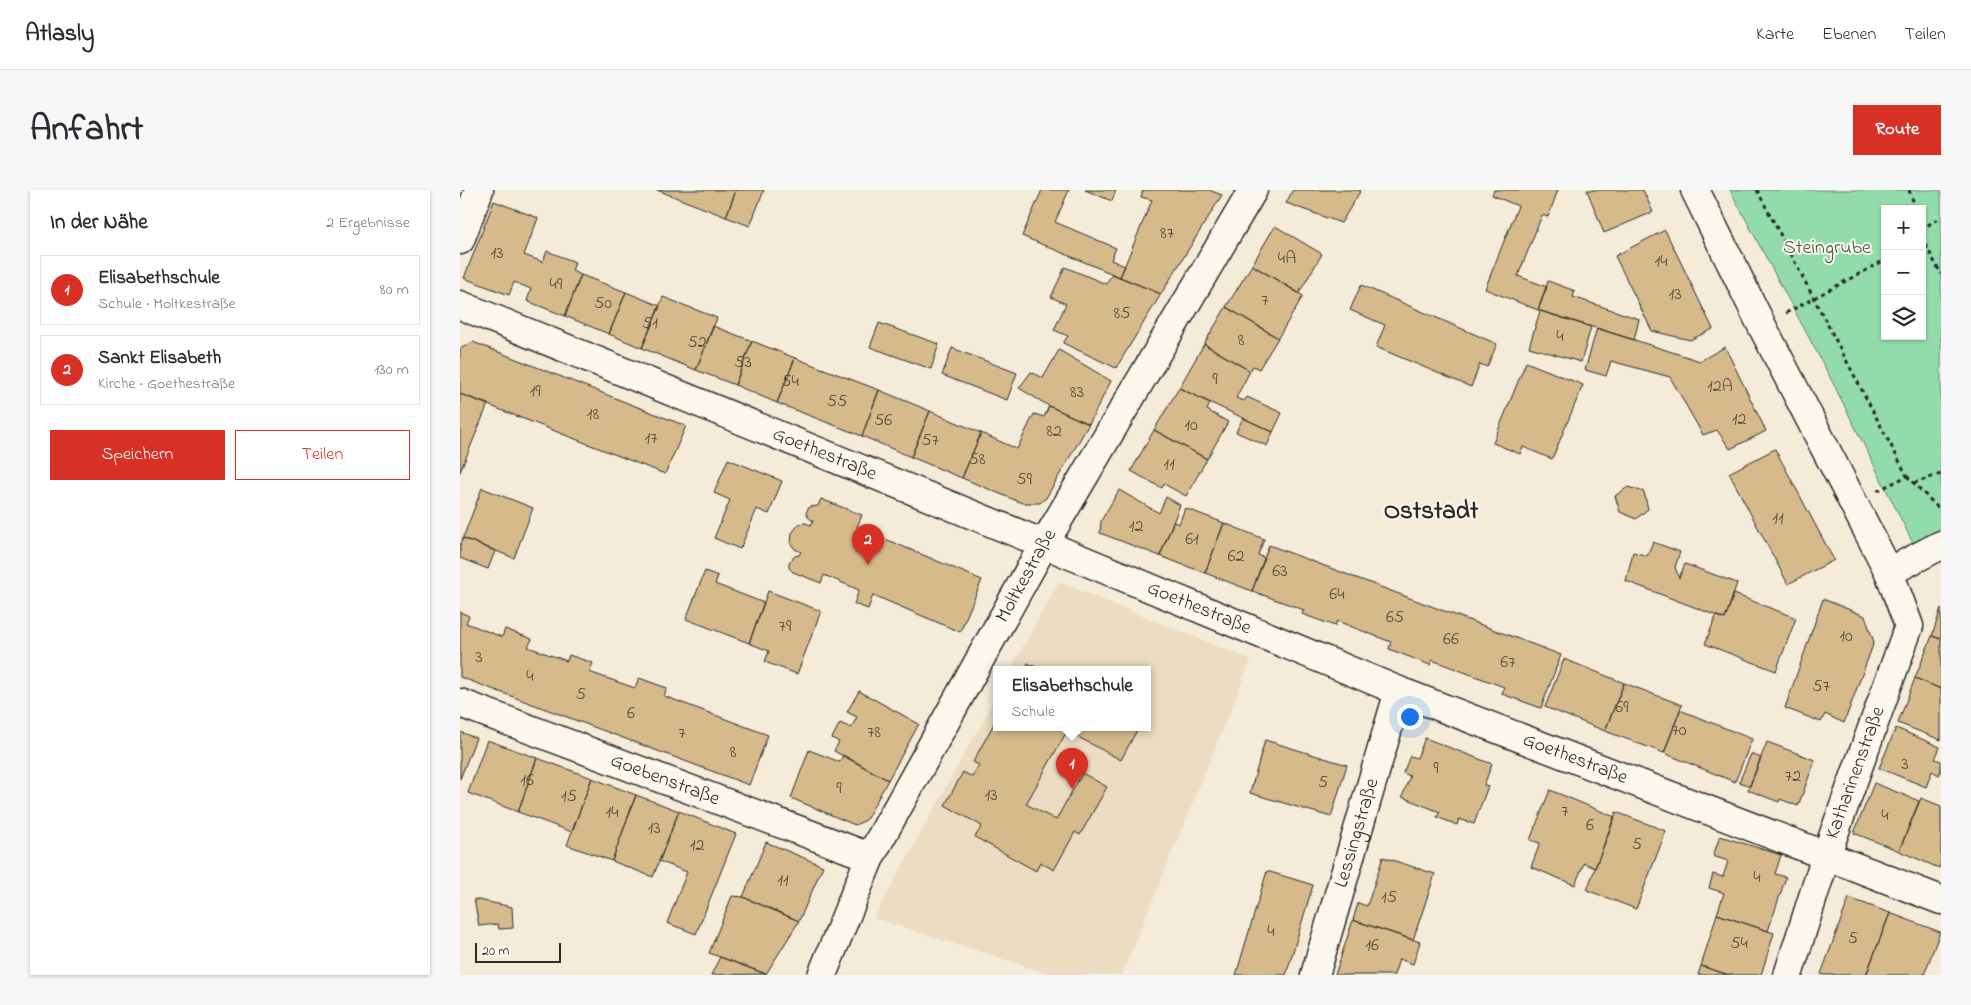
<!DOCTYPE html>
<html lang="de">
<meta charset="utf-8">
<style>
body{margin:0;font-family:"Indie Flower",sans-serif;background:#f7f7f7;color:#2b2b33}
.controls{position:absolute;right:15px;top:15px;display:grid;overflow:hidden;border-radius:0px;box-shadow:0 1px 4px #0004}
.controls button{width:45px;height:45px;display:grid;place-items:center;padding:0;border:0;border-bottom:1px solid #e1e1e2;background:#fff;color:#2b2b33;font:25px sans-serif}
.scale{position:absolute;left:15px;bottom:12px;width:86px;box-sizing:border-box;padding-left:5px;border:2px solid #2b2b2b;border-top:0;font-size:14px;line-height:18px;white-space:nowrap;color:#2b2b2b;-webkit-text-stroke:4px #fbf7ec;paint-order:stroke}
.you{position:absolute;left:949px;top:526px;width:18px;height:18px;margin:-12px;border:4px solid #fff;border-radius:50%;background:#1a73e8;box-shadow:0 0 0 8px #1a73e833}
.badge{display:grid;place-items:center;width:32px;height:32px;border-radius:50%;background:#d93025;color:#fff;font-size:16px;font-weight:700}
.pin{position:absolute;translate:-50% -41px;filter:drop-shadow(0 1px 2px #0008)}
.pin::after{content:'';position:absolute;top:26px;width:18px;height:15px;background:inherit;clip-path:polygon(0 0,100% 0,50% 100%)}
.popup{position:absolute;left:533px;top:476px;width:158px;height:65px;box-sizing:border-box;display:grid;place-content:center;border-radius:0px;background:#fff;filter:drop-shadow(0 1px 4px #0005);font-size:16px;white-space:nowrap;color:#7c7c81}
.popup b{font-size:19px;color:#2b2b33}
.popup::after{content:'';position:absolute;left:50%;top:100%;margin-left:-10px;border:10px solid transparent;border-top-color:#fff}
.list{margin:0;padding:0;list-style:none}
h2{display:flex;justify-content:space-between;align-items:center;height:65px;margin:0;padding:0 20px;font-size:21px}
h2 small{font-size:16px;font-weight:400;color:#7c7c81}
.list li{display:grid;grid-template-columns:32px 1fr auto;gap:15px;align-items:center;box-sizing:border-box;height:70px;margin:0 10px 10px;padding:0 10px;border:1px solid #e1e1e2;border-radius:0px}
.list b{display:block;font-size:19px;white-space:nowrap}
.list p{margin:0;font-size:16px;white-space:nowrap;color:#7c7c81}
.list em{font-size:16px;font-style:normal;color:#7c7c81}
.actions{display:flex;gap:10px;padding:15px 20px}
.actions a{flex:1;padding:11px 0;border:1px solid #d93025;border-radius:0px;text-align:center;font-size:18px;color:#d93025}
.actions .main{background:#d93025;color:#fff}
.icon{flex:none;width:28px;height:28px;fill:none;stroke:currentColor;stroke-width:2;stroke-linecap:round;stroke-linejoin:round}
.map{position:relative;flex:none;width:1481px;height:785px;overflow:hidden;border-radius:0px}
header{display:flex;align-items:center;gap:30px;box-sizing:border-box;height:70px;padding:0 25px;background:#fff;border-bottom:1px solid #e1e1e2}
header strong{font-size:24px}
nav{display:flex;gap:28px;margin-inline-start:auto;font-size:18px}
.intro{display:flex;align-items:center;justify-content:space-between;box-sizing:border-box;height:120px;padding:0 30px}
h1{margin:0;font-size:35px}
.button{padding:12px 22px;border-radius:0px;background:#d93025;color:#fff;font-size:18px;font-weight:700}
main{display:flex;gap:30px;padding:0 30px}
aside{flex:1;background:#fff;border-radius:0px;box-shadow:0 1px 4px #0004}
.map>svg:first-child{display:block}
.built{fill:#ebdcc2}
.green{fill:#92dcab;stroke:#5e846b;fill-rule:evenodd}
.building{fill:#d6ba8b;stroke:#2b2b2b}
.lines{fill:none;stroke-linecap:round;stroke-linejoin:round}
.street-casing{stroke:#2b2b2b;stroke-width:31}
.secondary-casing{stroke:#2b2b2b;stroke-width:31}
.path{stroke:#2b2b2b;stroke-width:3;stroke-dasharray:4 4;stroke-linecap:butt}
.street{stroke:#fbf7ec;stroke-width:28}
.secondary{stroke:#fbf7ec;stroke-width:28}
.labels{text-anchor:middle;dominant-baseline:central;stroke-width:4;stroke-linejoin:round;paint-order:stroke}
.number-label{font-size:18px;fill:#564f43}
.park-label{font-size:20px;fill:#45574b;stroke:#fbf7ec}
.street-label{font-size:20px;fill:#2b2b2b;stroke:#fbf7ec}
.district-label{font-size:25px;font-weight:bold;fill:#2b2b2b;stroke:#fbf7ec}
</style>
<header>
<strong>Atlasly</strong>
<nav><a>Karte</a><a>Ebenen</a><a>Teilen</a></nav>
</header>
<div class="intro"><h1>Anfahrt</h1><a class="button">Route</a></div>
<main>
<aside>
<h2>In der Nähe<small>2 Ergebnisse</small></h2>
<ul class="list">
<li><span class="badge">1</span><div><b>Elisabethschule</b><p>Schule · Moltkestraße</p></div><em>80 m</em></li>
<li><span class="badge">2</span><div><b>Sankt Elisabeth</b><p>Kirche · Goethestraße</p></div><em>130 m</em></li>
</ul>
<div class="actions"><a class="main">Speichern</a><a>Teilen</a></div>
</aside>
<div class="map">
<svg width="1481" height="785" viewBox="0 0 1481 785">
<rect width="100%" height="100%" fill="#f4ebd9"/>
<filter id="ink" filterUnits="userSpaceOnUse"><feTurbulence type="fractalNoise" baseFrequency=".02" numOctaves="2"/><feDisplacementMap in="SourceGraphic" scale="10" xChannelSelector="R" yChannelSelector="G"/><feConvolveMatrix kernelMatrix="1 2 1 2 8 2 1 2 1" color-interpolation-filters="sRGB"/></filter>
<g filter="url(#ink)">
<!-- built -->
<path class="built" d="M599,392L791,470L662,785H593L414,728L537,505V538H687V480H550Z"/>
<!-- green -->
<path class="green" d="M1270,0H1481V339L1453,353L1370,187ZM1425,19H1462V146H1425Z"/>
<!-- building -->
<path class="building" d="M197,0H276L266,27Z
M276,0H304L290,36L266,27Z
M582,0H609L595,32L656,58L651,70L665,76L660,87L562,46Z
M625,0H656L652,11Z
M683,0H749L762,5L701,104L660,87L692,10L681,7Z
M833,0H901L881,33L826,13Z
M1034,0H1098L1088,27L1082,25L1058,86L1087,97L1078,120L1025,99L1058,16L1032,5Z
M1127,0H1183L1193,22L1144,43Z
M34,11L78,28L64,65L83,72L87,61L115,72L112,81L121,85L105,126L67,111L71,99L54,92L49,105L4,88Z
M815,36L862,64L839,103L792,75Z
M1205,40L1253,139L1230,150L1192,141L1155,66Z
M792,75L843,106L818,148L766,117Z
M605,77L646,94L652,84L701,104L656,178L603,153L608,146L594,140L606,114L591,107Z
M121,85L166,102L149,144L105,126Z
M1088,91L1115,101L1113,107L1179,129L1174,150L1078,120Z
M901,95L1037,154L1027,177L1020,174L1011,197L916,157L925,135L890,120Z
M166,102L200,116L182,158L149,144Z
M203,107L257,128L236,180L182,158Z
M766,117L818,148L799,179L793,176L790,181L744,154Z
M1080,121L1131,137L1121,172L1069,157Z
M419,133L479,154L471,179L410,157Z
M253,136L292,151L275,195L236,180Z
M1137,138L1240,171L1265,157L1306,241L1270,259L1257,240L1243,245L1210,187L1151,171L1146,186L1125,180Z
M292,151L335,168L317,213L275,195Z
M13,152L226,236L205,284L0,204V159Z
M744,154L790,181L776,208L784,211L787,207L822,223L813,242L719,198Z
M492,158L557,183L547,210L482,185Z
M599,160L651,191L629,234L589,216L559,198L571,182L583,188Z
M335,168L419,200L402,246L317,213Z
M1066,172L1123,195L1092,269L1063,257L1060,264L1033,253Z
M719,198L750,213L747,220L768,232L747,269L694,240Z
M419,200L470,221L451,267L402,246Z
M0,204L28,214L0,282Z
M589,216L629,234L586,308L580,313H562L502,288L521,243L557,259L574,224L584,227Z
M470,221L521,243L502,288L451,267Z
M783,228L813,242L807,256L776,242Z
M694,240L747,269L726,306L704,294L702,298L671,281Z
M1315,259L1374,370L1328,394L1269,283Z
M268,269L322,291L309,324L297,319L280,359L254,348L270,310L254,303Z
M1168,297L1184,302L1188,319L1176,329L1160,322L1155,306Z
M22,298L73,318L54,368L3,348Z
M659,300L699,323L706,307L720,315L700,366L640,343L641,331Z
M361,309L402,325L397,337L522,390L500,442L413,405L408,419L394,414L399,400L364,385L361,393L333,382L329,378V372L335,366L339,365L341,362L335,359L331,354L332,343L339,334L345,333L351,335L353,331L348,327L346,323L349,317L358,316Z
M725,318L764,333L745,383L700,366L713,332L719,334Z
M764,333L804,349L798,365L805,368L792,401L745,383Z
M3,348L35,361L28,379L0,368V355Z
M1193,352L1220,362L1215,377L1219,388L1225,374L1277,393L1265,429L1166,391L1173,362L1187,366Z
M809,355L1101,465L1081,518L1042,504L1044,497L972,470L970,475L929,459L931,452L877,431L875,436L842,424L844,420L792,401Z
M245,381L258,386L255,394L304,413L289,453L226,429Z
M308,401L361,421L337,484L305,472L309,461L289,453Z
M1274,404L1336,428L1316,481L1245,454L1256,426L1265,429Z
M1363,409L1405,426L1414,452L1384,533L1365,524L1361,532L1325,518Z
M1481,418V449L1472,446Z
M0,422L9,426L6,433L42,447L45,439L72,449L68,457L107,471L109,465L133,473L129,482L175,498L179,488L207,498L204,506L308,545L289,595L0,487Z
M1472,446L1481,449V499L1455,488Z
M1104,469L1164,493L1145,541L1085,517Z
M568,473L582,480H563Z
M1455,488L1481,499V550L1438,533Z
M1164,493L1222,515L1204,563L1145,541Z
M399,501L459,534L428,590L374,561L379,552L372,548L380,533L391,538L397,527L387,522Z
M1220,520L1292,549L1275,592L1204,563Z
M537,528V538H678L661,570L607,541L566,614L596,630L622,583L647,597L620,645L615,642L594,680L580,672L576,681L515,647L522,636L485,615L503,582L512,587L519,575L513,572Z
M1436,538L1480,557L1475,569L1481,571V580L1479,585L1472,581L1466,597L1419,578Z
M0,542L16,548L0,589Z
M965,548L1032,574L1024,595L1028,596L1014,634L999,629L997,635L977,627L980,622L942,607L950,586L943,583L950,566L957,568Z
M27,550L77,568L58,622L8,603Z
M805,550L887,575L871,627L790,603Z
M1307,552L1355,570L1338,616L1320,609L1319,612L1288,600Z
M349,560L380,572L383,565L428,590L406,630L395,635L331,608Z
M1291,564L1301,568L1290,596L1279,592Z
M77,568L132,588L112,642L58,622Z
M132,588L176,605L152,671L107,655Z
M1414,593L1459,611L1439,661L1394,643Z
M1090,600L1155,627L1135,678L1124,673L1115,695L1071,677L1080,653L1070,650Z
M176,605L219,621L193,687L152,671Z
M1461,608L1481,616V672L1479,678L1439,661Z
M219,621L276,644L236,744L207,733L227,682L199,671Z
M1156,622L1206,641L1176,719L1127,700Z
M1260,646L1321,665L1315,684L1326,687L1308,741L1257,724L1264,703L1249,698L1253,684L1263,687L1268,671L1253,666Z
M306,652L363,676L339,731L283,707Z
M923,667L975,684L953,750L893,730L898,713L907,716Z
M807,681L853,695L826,785H776Z
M272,706L283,707L339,731L306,784L249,763Z
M1389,708L1430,723L1406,785H1364L1361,784Z
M14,709L52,717L53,738L39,739L38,734L19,736Z
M1430,723L1480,742L1464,785H1406Z
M1257,724L1314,743L1301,785H1269L1241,776Z
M893,730L960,752L953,774L939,769L934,785H875Z
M260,767L306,784L251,785Z
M1241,776L1269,785H1238Z"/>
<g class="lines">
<defs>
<g id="street">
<path d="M1235,0L1302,136L1429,382L1449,436L1366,666L1328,785"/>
<path d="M0,50L19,0"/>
<path id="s1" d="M0,115L584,354L939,501L1481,710"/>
<path d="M1429,382L1481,355"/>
<path id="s2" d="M0,513L410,667"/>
<path id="s3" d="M855,785L939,501"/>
</g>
<g id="secondary">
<path id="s4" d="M362,785L410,667L584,354L793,0"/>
</g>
</defs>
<!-- street casing -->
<use href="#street" class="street-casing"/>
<!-- secondary casing -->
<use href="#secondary" class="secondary-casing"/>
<!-- path -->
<path class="path" d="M1297,0L1447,286L1417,301
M1449,0L1456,19
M1462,48L1481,84
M1462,49V41L1473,31L1481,29
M1326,123L1425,70
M1447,286L1481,321
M1454,293L1481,284"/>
<!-- street -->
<use href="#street" class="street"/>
<!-- secondary -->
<use href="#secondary" class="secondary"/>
</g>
</g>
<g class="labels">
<!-- number labels -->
<g class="number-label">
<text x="707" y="44">87</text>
<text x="37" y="64">13</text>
<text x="827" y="69">4A</text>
<text x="1201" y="72">14</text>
<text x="96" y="95">49</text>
<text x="1215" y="105">13</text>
<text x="805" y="111">7</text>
<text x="143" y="114">50</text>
<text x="662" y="124">85</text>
<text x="190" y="134">51</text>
<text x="1100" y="147">4</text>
<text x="781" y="151">8</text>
<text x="237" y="153">52</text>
<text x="283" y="173">53</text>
<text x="755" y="190">9</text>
<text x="330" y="192">54</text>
<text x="1260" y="197">12A</text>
<text x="75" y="202">19</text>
<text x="617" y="203">83</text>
<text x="377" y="212">55</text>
<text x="133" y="225">18</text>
<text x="1279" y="230">12</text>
<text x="423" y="231">56</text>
<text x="731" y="236">10</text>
<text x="594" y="242">82</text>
<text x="191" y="249">17</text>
<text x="470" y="251">57</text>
<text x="517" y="270">58</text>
<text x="709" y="275">11</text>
<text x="564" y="290">59</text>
<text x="1318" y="329">11</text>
<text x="676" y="337">12</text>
<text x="732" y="350">61</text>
<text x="776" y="367">62</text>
<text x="820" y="382">63</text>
<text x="877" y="405">64</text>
<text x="935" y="428">65</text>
<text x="325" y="437">79</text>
<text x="1386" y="447">10</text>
<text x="991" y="450">66</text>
<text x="19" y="468">3</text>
<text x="1048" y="473">67</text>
<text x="70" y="487">4</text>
<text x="1361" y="497">57</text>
<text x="121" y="505">5</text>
<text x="1162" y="518">69</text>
<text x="171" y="524">6</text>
<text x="1219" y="541">70</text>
<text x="414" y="543">78</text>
<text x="222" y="544">7</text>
<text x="273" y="563">8</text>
<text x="1445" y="575">3</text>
<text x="976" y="579">9</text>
<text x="1333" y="587">72</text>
<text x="67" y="591">16</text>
<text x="863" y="593">5</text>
<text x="379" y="599">9</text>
<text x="531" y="606">13</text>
<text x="109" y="607">15</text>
<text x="1105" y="622">7</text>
<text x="152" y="623">14</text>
<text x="1425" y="626">4</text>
<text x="1130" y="636">6</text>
<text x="194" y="639">13</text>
<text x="1177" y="655">5</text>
<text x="237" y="656">12</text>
<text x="1297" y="688">4</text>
<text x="323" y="691">11</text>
<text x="929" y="708">15</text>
<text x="811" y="742">4</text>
<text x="1393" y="749">5</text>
<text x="1279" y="754">54</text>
<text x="912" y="756">16</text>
</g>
<!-- park labels -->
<g class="park-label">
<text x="1367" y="58">Steingrube</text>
</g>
<!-- street labels -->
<g class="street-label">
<text stroke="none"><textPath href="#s1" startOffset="394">Goethestraße</textPath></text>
<text stroke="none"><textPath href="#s4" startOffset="449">Moltkestraße</textPath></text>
<text stroke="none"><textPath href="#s1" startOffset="799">Goethestraße</textPath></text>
<text stroke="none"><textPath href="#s1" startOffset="1204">Goethestraße</textPath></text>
<text transform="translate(1396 583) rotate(-70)">Katharinenstraße</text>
<text stroke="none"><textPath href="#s2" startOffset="219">Goebenstraße</textPath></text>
<text stroke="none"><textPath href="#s3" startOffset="148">Lessingstraße</textPath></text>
</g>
<!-- district labels -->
<g class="district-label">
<text x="971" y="322">Oststadt</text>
</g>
</g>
</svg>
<div class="controls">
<button>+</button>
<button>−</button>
<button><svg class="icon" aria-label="layers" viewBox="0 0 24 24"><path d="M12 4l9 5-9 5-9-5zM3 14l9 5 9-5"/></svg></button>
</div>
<div class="scale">20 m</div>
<div class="you"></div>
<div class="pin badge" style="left:612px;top:599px">1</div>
<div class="popup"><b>Elisabethschule</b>Schule</div>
<div class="pin badge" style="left:408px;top:375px">2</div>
</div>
</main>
